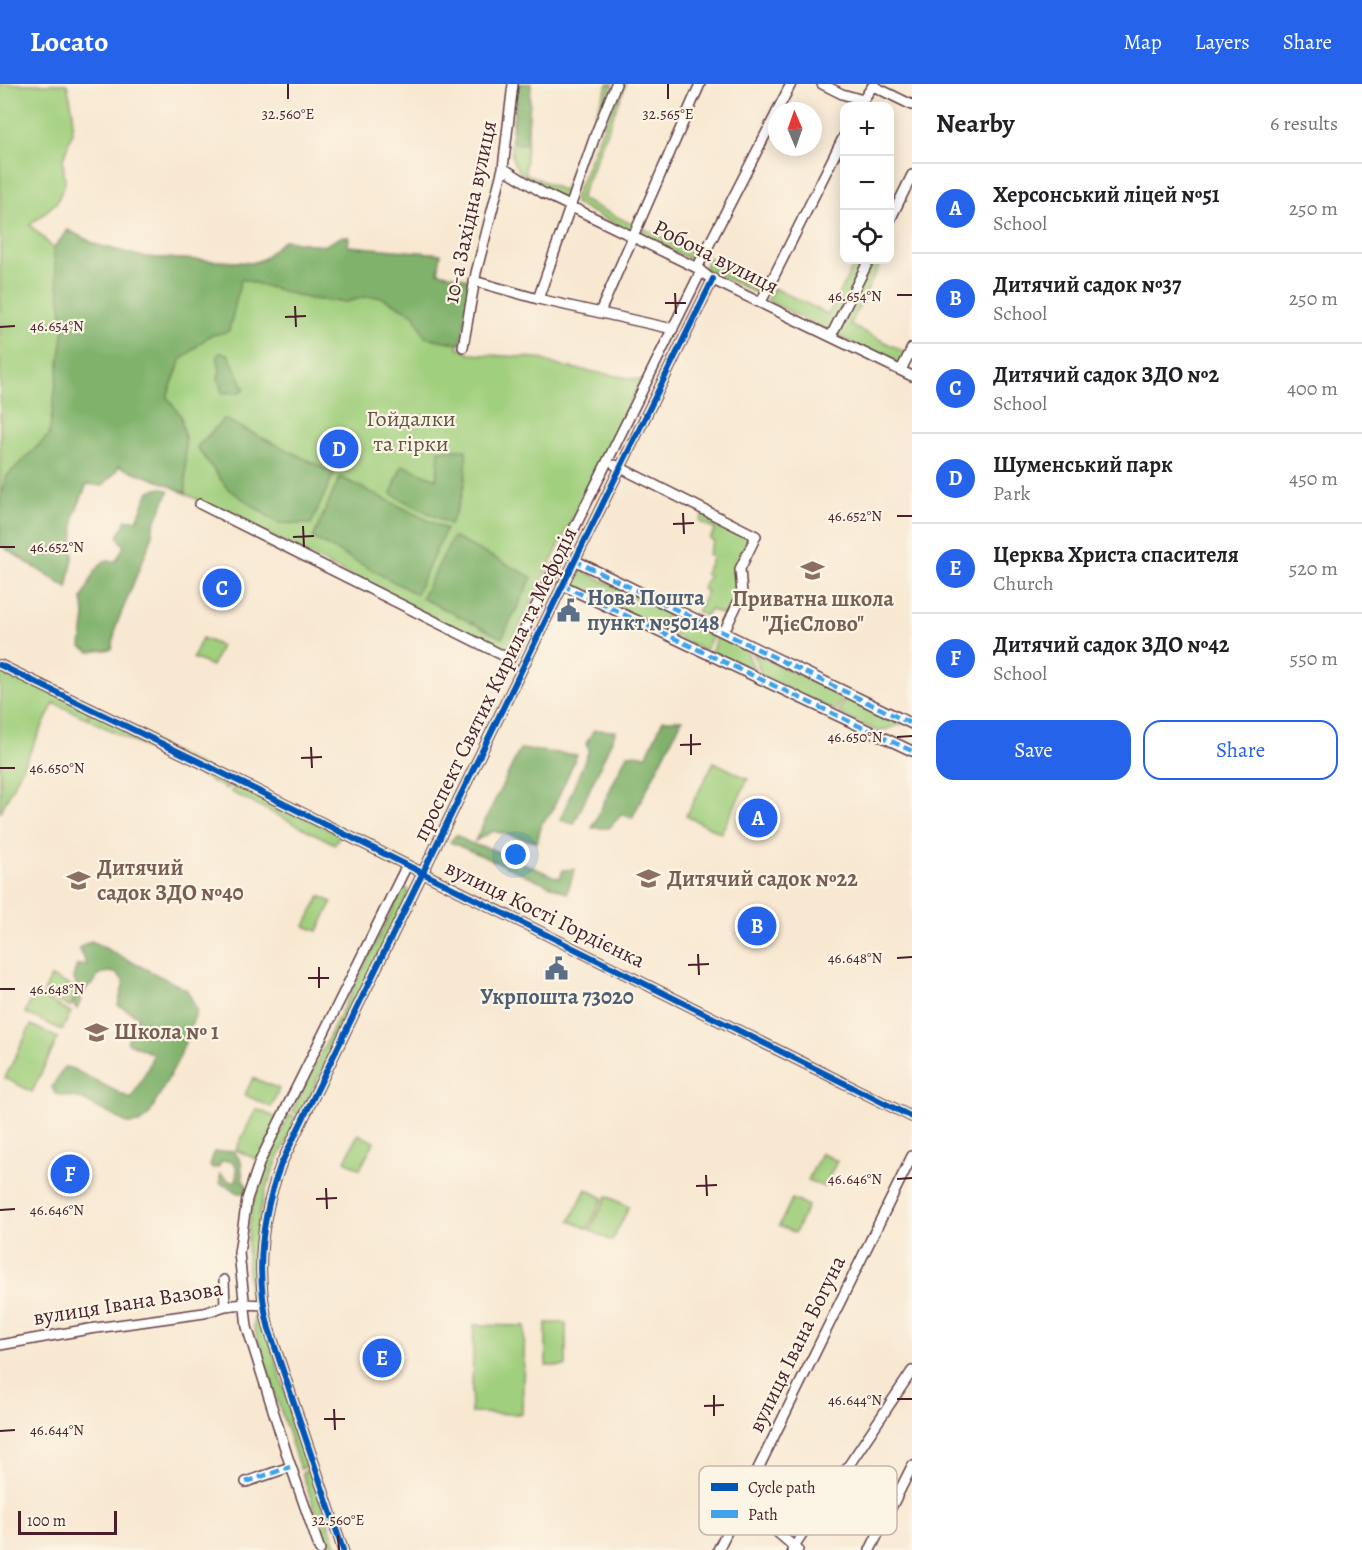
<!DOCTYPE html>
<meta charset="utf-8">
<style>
body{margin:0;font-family:Alegreya,serif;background:#f2f2f2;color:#202124}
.controls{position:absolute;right:18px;top:18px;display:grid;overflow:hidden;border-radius:12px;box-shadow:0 3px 15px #0003}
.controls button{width:54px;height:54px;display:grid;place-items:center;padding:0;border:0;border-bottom:2px solid #e0e0e0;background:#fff;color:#202124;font:30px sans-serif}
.compass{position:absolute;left:768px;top:18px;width:54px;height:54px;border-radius:50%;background:#fff;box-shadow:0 3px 15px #0003;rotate:358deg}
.scale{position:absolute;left:18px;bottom:15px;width:99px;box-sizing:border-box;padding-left:6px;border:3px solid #4a1f2b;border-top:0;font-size:16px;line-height:21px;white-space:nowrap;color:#4a1f2b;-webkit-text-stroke:4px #fcf5e5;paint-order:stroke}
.you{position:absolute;left:516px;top:771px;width:21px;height:21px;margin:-15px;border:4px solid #fff;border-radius:50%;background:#1a73e8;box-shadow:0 0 0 9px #1a73e833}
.badge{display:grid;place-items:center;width:39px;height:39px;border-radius:50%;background:#2563eb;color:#fff;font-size:20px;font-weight:700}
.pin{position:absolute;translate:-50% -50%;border:3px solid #fff;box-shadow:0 2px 6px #0006}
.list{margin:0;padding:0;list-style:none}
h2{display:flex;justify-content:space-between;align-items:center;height:78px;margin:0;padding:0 24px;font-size:26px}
h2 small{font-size:20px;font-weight:400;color:#757577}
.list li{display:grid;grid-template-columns:39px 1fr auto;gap:18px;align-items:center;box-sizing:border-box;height:90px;padding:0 24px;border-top:2px solid #e0e0e0}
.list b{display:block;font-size:22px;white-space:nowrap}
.list p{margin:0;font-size:20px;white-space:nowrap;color:#757577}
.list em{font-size:20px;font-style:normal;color:#757577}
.actions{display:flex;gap:12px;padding:18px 24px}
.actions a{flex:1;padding:14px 0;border:2px solid #2563eb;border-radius:18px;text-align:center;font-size:21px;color:#2563eb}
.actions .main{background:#2563eb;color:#fff}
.icon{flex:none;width:33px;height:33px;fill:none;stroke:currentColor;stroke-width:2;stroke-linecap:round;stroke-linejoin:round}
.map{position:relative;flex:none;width:912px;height:1466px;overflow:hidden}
header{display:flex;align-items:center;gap:36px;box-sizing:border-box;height:84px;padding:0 30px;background:#2563eb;color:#fff}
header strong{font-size:28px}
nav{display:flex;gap:33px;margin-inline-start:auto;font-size:21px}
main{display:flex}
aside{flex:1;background:#fff}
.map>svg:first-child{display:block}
.green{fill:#a0cf7d;stroke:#757754;stroke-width:1.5}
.forest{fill:#80b26c;stroke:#65684c;stroke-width:1.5}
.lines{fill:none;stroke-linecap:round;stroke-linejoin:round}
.minor-casing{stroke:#643d44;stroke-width:12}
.minor{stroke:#fff;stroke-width:9}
.quiet{stroke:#40a2eb;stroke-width:4.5;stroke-dasharray:9 4.5;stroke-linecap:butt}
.cycleway-casing{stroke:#fcf5e5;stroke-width:10}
.cycleway{stroke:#0057b8;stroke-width:6}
.ticks{fill:none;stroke:#4a1f2b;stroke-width:2}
.labels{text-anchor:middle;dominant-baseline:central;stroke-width:4.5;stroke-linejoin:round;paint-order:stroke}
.street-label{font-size:22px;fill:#4a1f2b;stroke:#fcf5e5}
.park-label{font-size:22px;fill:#645444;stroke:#fcf5e5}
.service-label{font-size:22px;font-weight:bold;fill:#4e5e75;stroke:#fcf5e5;text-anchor:start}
.education-label{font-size:22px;font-weight:bold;fill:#785e54;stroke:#fcf5e5;text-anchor:start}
.key{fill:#fcf5e5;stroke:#c7b5ad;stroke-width:1.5}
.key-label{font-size:16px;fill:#4a1f2b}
.ticks-label{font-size:15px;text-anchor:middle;fill:#4a1f2b;stroke:#fcf5e5;stroke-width:4.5;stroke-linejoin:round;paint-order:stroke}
</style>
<header>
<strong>Locato</strong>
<nav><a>Map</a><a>Layers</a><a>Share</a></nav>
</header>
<main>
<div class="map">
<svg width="912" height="1466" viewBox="0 0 912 1466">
<rect width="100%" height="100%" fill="#fcf5e5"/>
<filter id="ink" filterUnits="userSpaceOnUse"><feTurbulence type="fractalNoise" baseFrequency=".0167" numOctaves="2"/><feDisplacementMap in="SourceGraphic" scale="12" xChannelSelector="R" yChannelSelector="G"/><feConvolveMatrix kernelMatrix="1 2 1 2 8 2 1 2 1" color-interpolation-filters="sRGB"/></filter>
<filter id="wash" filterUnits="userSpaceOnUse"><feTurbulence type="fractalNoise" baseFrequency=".008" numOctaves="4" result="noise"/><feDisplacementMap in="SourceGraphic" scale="24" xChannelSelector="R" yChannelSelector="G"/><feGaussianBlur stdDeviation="1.35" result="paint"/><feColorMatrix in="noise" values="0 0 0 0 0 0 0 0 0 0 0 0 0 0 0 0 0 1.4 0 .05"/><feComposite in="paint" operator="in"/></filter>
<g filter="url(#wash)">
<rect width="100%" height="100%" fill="#f8e8d1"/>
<!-- green -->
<path class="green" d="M0,0H67L73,28L72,49L63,76L65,99L57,118L30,141L53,164L59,185L72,155L143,173L252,179L264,175L284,156L324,162L440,170L438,188L472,196L457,253L458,263L470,270L538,274L559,282L641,296L506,569L118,376L0,438Z
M518,0H531L525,89L564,107L608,0H613L566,116C547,107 524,99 514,79C507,66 516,16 518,0Z
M621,0H626L580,115L634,141L631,148L576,120L574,114Z
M643,144L700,171L696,178L639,151Z
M709,174L765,201L760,211L704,184Z
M856,176H866L831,246L827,247L767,216L774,204L828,230Z
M874,176H882L850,241L905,268L898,281L836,251Z
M704,429L752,454L736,486L737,508L727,533L710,525L706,532L697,528L707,507L702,505L709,492L705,490L713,473L708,470L714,457L710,455L715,445L700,438Z
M579,485L622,506L614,523L571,503Z
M626,508L669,528L661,545L618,525Z
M672,530L714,550L705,567L664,546Z
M718,552L746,565L756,590L711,568Z
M202,554L221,562L212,582L193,574Z
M753,569L843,612L835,627L762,592Z
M0,584L90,626L86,634L54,619L0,729Z
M845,613L902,640L879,648L838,629Z
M92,627L231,697L227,705L88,635Z
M714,678L748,695L721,749L686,732Z
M236,698L340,751L335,760L231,708Z
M403,804H407L409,809L300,1031L292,1027Z
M320,812L332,818L318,847L305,842Z
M51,893L78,905L70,923L43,911Z
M34,910L71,928L62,946L25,929Z
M31,941L58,954L32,1008L5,994Z
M253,994L279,1005L271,1023L245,1011Z
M256,1025L279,1035L260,1077L236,1066Z
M289,1031L298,1034C281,1068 263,1102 258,1139C255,1164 257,1189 258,1214L257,1216H251L249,1213C247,1181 245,1148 254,1116C262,1087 276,1059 289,1031Z
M358,1050L374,1058L360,1085L345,1077Z
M821,1069L837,1077L824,1103L808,1096Z
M586,1105L603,1114L588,1145L570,1137Z
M607,1112L629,1123L612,1157L590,1146Z
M792,1115L808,1122L795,1149L779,1142Z
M257,1231L262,1234L309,1382L300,1385L254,1245V1233Z
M546,1239H566V1282H546Z
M474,1241L525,1242L522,1330L471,1329Z
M310,1386L337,1464L329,1466L302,1389Z"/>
<!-- forest -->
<path class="forest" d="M518,0H531L527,59L517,60L512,56Z
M68,146L97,161L143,173L253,179L263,175L284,156L324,162L343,152L349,153L348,162L441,170L438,188L472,196L461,260L425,253L414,230L381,213H364L347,218L310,215L241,195L229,247L209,252L181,276L167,313L181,332L185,355L186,409L167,400L118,382L116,388L102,402L87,400L74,432L73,474L67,504L0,461V412L7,392L49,351L64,244L53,165Z
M220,269L228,270L245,305L236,310L230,308L223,310L218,295L220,285L217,272Z
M224,335L334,389L311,440L278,439L227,404L197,363Z
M439,366H466C468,393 463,416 450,440L391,410L402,381L436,395L438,385Z
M340,393L446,445L416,510L313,454Z
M162,404L169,407L153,443L151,456L116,542L112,565L90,568L81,563L85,532L82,515L95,487L104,477H116L124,462L118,453L126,436H137L149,407Z
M453,453L532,493L502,554L422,514Z
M663,636H682L632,734L622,730L609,744H592L627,670L647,671Z
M594,646L616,647L574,740L560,736L589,666L586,660Z
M520,665L577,671L551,729L542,739L537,758L493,747L475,757Z
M456,751C466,757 475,763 486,763L555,793L560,794L563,786L575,785L567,809L450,758Z
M91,857L187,906L197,926L179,974L149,1031L139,1039L129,1040L79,1014L55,1010L52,1003L64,983L71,984L131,1015L148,984L153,970L127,958L138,932L118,921L124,898C118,887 111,887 99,890L93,900L86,904L77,925L73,921L78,905L73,893L77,881H87L79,864Z
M234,1067L241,1078L243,1097L247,1102L245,1109H239L220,1099V1090L231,1098L237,1096L236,1081L231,1077H222L218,1083L213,1084L210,1082L214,1068Z"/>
</g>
<g filter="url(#ink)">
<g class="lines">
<defs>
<path id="minor" d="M822,0L842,10L863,16
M873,2L912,21
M859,22L874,0
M777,27L791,0
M503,84L543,109L697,184L711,195L912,292
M890,136L912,91
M697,184L777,28
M474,197L538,215L673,245
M538,215L596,49L616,0
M761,218L844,52
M600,228L700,0
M831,252L869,176
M463,263L476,189L503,84L513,0
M901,286L912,264
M615,381L756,452L740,485L742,510L724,548
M200,420L510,575L701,187
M574,476L912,640
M562,501L912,667
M0,581L206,681L912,1033
M224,1196L225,1222
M0,1261L89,1245L204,1229L225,1222L245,1220L263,1221
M246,1398L290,1383
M738,1424L763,1436L798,1466
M320,1466L288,1374L247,1243L239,1169L247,1115L260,1077L407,781
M343,1466L269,1245C254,1188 261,1134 281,1080C426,786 567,489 713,195
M718,1466L912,1072
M792,1466L912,1287
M870,1466L912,1382"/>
</defs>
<!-- minor casing -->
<use href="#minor" class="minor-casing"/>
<!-- minor -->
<use href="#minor" class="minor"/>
<!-- quiet -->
<path class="quiet" d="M574,476L912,640
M562,501L912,667
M246,1398L290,1383"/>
<defs>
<path id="cycleway" d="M0,581L206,681L912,1033
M343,1466L269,1245C254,1188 261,1134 281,1080C426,786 567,489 713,195"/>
</defs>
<!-- cycleway casing -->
<use href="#cycleway" class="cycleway-casing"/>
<!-- cycleway -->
<use href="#cycleway" class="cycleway"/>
</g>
</g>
<!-- ticks -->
<path class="ticks" d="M288,0V15M668,0V15M675,209L676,230M897,211H912M665,219H686M295,222L296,243M285,233L306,232M0,243L15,242M683,429L684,450M897,432H912M673,440L694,439M303,442L304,463M293,453L314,452M0,463H15M691,650V671M897,653L912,652M680,661L701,660M311,663L312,684M301,674L322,673M0,684H15M698,870L699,891M897,874L912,873M688,881L709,880M319,883V904M308,894H329M0,905H15M706,1091L707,1112M897,1095L912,1094M696,1102L717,1101M326,1104L327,1125M316,1115L337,1114M0,1126L15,1125M714,1311V1332M897,1315H912M704,1322L724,1321M334,1325L335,1346M324,1335H345M0,1347L15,1346M338,1451L339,1466"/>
<!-- icons -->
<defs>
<symbol id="school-bare" viewBox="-9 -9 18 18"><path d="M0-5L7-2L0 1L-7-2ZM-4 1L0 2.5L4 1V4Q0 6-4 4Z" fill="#8d6e63" stroke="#fcf5e5" stroke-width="2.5" paint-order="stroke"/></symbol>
<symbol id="civic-bare" viewBox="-9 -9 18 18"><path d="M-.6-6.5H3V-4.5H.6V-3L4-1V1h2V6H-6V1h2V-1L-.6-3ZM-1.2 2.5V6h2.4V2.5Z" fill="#5c6f8a" stroke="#fcf5e5" stroke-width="2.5" paint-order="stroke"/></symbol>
</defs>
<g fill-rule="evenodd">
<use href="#school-bare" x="796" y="470" width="33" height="33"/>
<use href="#civic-bare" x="552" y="510" width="33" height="33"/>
<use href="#school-bare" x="632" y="778" width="33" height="33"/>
<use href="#school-bare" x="62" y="780" width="33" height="33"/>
<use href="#civic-bare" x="540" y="868" width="33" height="33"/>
<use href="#school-bare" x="80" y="932" width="33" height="33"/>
</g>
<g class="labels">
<!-- street labels -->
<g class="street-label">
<text transform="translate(470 128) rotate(-78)">10-а Західна вулиця</text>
<text transform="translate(716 173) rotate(27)">Робоча вулиця</text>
<text transform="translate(495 600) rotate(-64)">проспект Святих Кирила та Мефодія</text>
<text transform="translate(545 830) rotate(26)">вулиця Кості Гордієнка</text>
<text transform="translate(128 1219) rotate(-9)">вулиця Івана Вазова</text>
<text transform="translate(797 1260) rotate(-64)">вулиця Івана Богуна</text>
</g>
<!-- park labels -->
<g class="park-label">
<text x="411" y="335">Гойдалки<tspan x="411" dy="25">та гірки</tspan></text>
</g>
<!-- service labels -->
<g class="service-label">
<text x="587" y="514">Нова Пошта<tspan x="587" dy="25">пункт №50148</tspan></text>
<text x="557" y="913" text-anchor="middle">Укрпошта 73020</text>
</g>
<!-- education labels -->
<g class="education-label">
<text x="813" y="515" text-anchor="middle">Приватна школа<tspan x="813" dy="25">"ДієСлово"</tspan></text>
<text x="97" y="784">Дитячий<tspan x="97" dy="25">садок ЗДО №40</tspan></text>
<text x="667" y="795">Дитячий садок №22</text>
<text x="114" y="948">Школа № 1</text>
</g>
</g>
<!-- legend -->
<rect x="699" y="1382" width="198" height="69" rx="9" class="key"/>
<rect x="711" y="1399" width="27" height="8" fill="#0057b8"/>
<rect x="711" y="1426" width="27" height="8" fill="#40a2eb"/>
<g class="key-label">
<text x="748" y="1409">Cycle path</text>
<text x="748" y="1436">Path</text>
</g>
<g class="ticks-label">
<text x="288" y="35">32.560°E</text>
<text x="668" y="35">32.565°E</text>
<text x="855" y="217">46.654°N</text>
<text x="57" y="247">46.654°N</text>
<text x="855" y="437">46.652°N</text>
<text x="57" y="468">46.652°N</text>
<text x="855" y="658">46.650°N</text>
<text x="57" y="689">46.650°N</text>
<text x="855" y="879">46.648°N</text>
<text x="57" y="910">46.648°N</text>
<text x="855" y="1100">46.646°N</text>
<text x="57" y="1131">46.646°N</text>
<text x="855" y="1321">46.644°N</text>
<text x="57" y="1351">46.644°N</text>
<text x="338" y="1441">32.560°E</text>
</g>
</svg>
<div class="controls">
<button>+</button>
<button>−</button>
<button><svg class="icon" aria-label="locate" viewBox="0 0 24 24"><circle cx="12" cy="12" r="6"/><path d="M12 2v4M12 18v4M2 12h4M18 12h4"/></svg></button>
</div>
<svg class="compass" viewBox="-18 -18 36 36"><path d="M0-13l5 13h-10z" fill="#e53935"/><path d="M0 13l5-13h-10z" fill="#757577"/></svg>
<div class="scale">100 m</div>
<div class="you"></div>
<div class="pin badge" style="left:758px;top:734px">A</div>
<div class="pin badge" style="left:757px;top:842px">B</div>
<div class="pin badge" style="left:222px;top:504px">C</div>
<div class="pin badge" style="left:339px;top:365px">D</div>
<div class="pin badge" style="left:382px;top:1274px">E</div>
<div class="pin badge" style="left:70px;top:1090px">F</div>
</div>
<aside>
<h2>Nearby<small>6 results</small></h2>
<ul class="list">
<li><span class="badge">A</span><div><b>Херсонський ліцей №51</b><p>School</p></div><em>250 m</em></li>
<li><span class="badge">B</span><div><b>Дитячий садок №37</b><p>School</p></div><em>250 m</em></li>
<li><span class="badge">C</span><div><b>Дитячий садок ЗДО №2</b><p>School</p></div><em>400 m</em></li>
<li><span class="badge">D</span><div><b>Шуменський парк</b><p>Park</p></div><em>450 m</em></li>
<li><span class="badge">E</span><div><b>Церква Христа спасителя</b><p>Church</p></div><em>520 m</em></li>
<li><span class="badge">F</span><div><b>Дитячий садок ЗДО №42</b><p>School</p></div><em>550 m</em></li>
</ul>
<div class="actions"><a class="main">Save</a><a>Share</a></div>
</aside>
</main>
